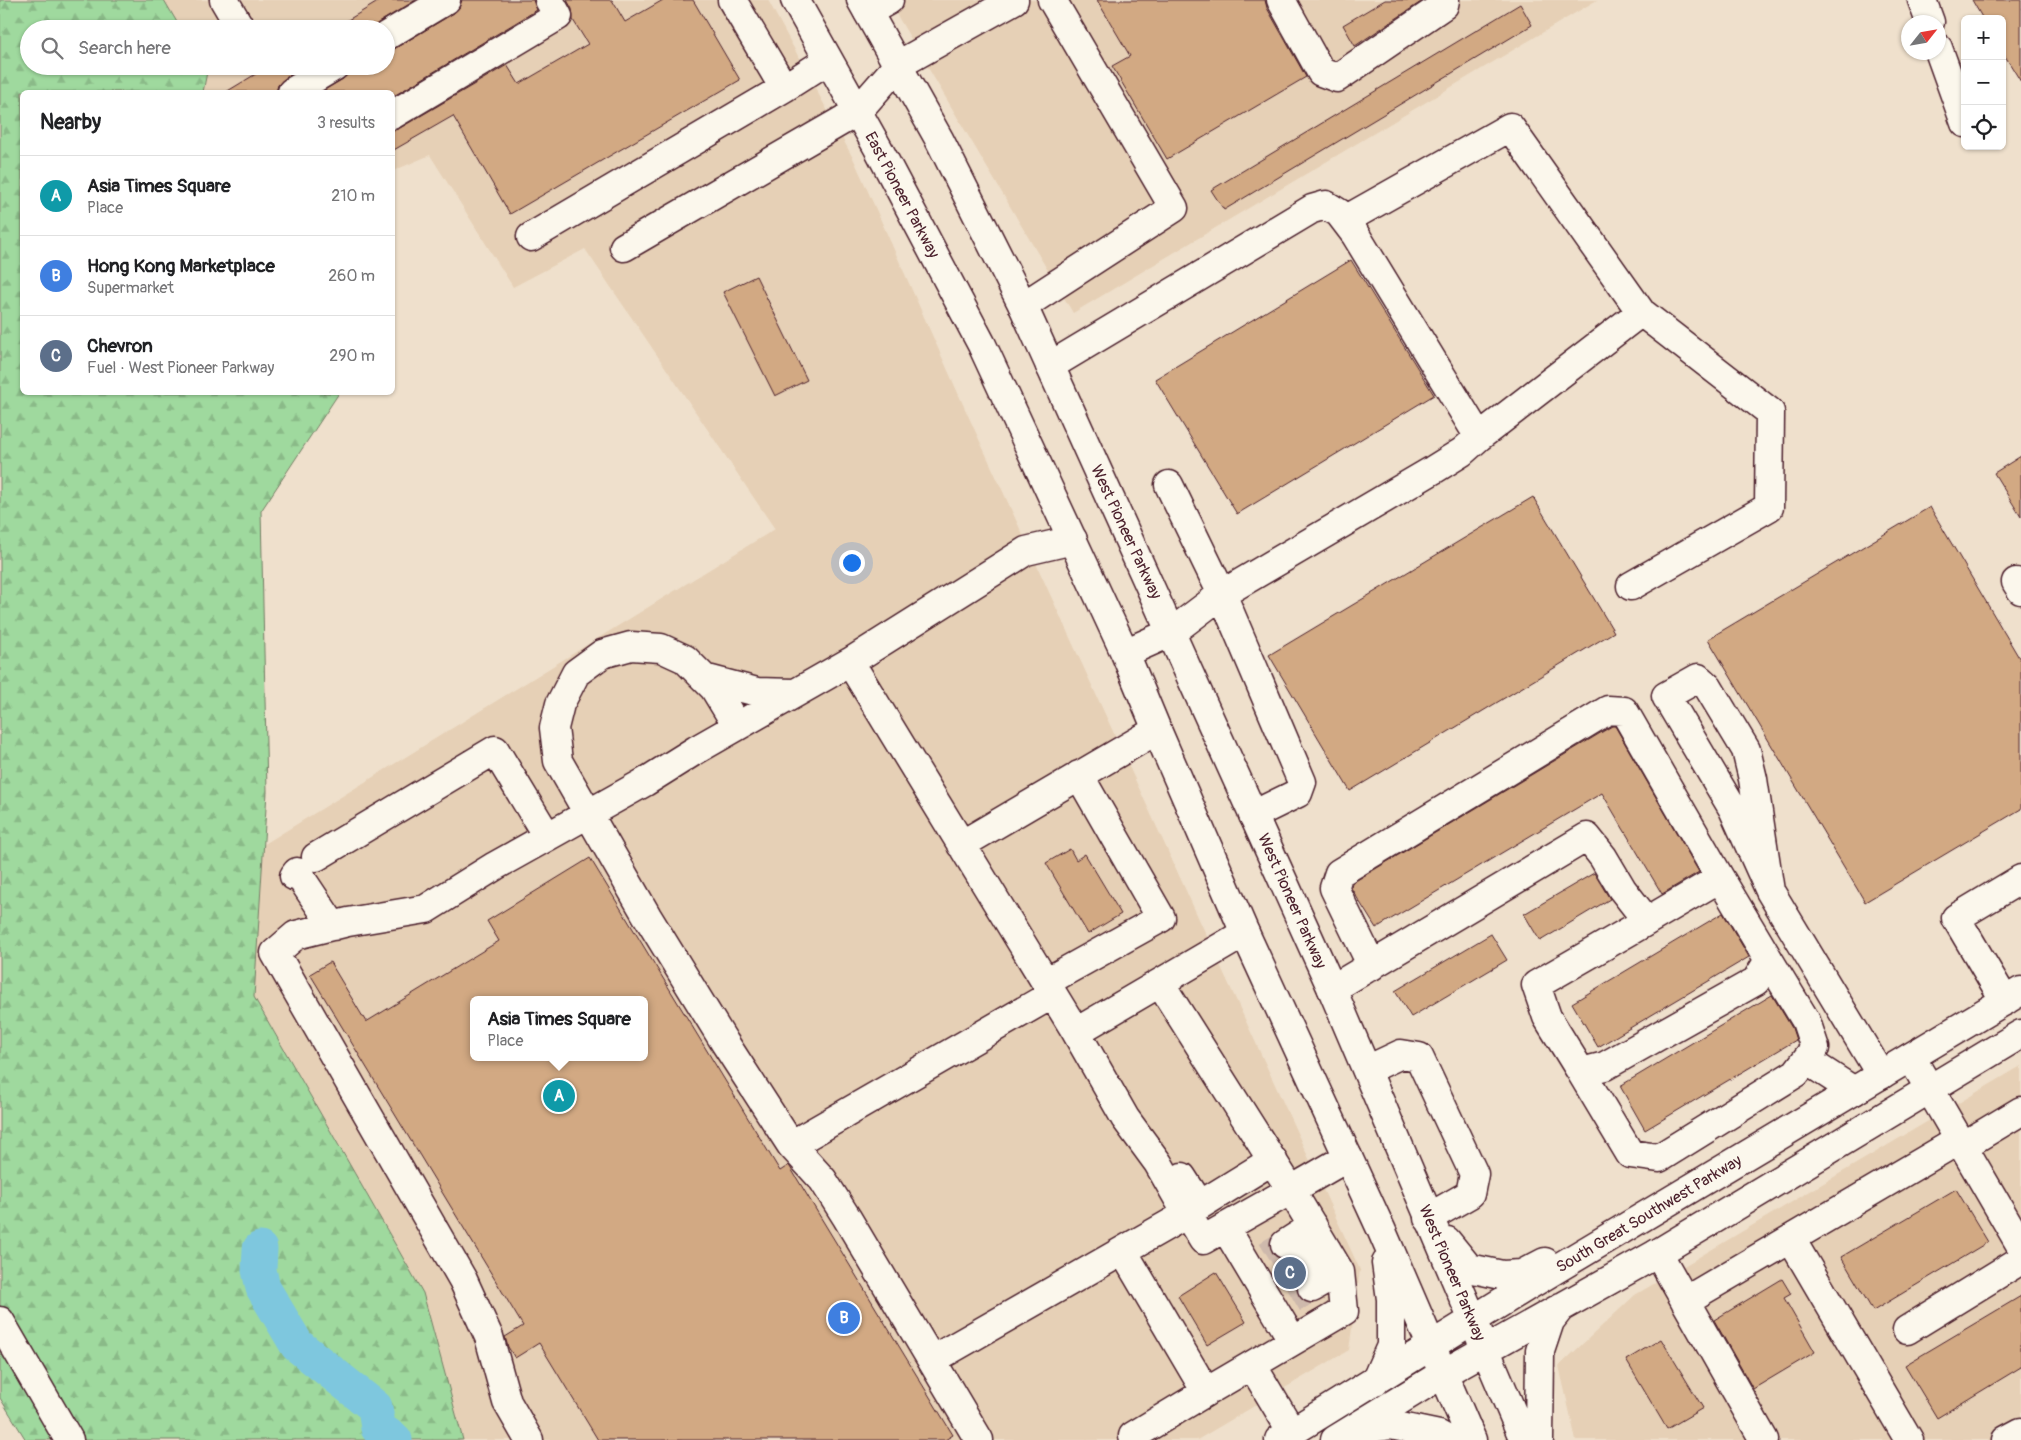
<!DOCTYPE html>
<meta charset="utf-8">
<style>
body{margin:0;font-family:Pangolin,sans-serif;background:#f2f2f2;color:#202124}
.controls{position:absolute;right:15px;top:15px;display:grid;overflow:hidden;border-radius:8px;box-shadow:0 1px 4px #0004}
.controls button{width:45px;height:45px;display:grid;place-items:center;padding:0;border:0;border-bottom:1px solid #e0e0e0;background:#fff;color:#202124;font:25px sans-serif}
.compass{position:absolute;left:1901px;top:15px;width:45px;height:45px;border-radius:50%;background:#fff;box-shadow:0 1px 4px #0004;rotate:59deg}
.you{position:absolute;left:851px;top:562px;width:18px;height:18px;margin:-12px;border:4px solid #fff;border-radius:50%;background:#1a73e8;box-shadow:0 0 0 8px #1a73e833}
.badge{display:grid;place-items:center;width:32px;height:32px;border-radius:50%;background:#7c3aed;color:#fff;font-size:16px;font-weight:700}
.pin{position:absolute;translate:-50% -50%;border:2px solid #fff;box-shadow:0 1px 5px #0006}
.popup{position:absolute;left:470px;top:996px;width:178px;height:65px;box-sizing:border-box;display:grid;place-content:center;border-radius:8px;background:#fff;filter:drop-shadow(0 1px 4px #0005);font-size:16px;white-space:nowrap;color:#757577}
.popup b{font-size:19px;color:#202124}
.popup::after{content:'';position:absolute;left:50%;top:100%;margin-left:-10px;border:10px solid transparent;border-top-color:#fff}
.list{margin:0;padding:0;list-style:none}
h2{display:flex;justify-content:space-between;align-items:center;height:65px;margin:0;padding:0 20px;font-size:21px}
h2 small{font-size:16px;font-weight:400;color:#757577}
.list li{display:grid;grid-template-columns:32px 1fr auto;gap:15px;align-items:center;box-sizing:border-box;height:80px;padding:0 20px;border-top:1px solid #e0e0e0}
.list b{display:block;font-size:19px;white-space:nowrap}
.list p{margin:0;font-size:16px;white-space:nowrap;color:#757577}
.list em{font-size:16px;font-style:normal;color:#757577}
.icon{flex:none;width:28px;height:28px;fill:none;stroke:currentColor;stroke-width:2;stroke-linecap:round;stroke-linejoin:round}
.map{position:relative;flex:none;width:2021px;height:1440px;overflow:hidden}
.search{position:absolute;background:#fff;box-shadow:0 1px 4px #0004;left:20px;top:20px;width:375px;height:55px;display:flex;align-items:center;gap:12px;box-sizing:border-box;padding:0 18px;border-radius:28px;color:#757577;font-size:19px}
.panel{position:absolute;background:#fff;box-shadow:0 1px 4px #0004;left:20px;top:90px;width:375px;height:305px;border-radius:8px}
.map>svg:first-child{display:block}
.built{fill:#e6d0b6;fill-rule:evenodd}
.forest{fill:url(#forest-firs);stroke:#747c64}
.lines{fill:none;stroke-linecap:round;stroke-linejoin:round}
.river{stroke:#7ec7de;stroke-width:35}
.building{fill:#d2a983;stroke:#4a1f2b;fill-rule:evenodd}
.minor-tunnel{stroke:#ceb9ac;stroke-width:28;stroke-dasharray:28 14;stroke-linecap:butt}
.minor-casing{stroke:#4a1f2b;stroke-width:31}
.major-casing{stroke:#4a1f2b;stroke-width:31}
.minor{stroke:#fbf7ec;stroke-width:28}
.major{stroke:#fbf7ec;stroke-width:28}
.labels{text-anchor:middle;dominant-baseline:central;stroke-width:5;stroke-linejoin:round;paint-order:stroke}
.street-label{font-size:16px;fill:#4a1f2b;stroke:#fbf7ec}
</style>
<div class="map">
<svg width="2021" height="1440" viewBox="0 0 2021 1440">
<defs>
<pattern id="forest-firs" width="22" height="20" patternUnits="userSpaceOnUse" patternTransform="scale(1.25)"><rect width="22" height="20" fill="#9fd99e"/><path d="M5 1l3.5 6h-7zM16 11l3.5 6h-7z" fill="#8aba88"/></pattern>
</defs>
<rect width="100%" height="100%" fill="#efe0cc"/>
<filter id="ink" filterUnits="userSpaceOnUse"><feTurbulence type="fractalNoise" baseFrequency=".02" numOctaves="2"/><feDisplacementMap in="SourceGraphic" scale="10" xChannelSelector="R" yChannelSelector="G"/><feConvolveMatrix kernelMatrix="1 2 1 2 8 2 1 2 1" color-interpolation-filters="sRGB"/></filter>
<g filter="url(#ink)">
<!-- built -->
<path class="built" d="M164,0H768L854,160L966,411L1360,1270L1349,1350L1197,1440H463L423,1293L254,997L263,845L775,529L585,249L513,287L430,155L393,171L392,92H203L207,72L204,66H386V29H181ZM474,1000H644V1057H474Z
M888,0H1597L1073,313Z
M2021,1066V1440H1576L1559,1366L1635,1295Z"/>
<!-- forest -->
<path class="forest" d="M0,0H164L181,29H29V66H204L207,72L203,92H22V392L339,393L261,511L267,792L254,997L423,1293L463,1440H26L0,1398Z"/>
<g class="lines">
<!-- river -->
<path class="river" d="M260,1249L259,1270L263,1288L297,1345L375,1407L378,1428L395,1440"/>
</g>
<!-- building -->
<path class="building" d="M381,0H416L378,23L372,29H333Z
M462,0H533L537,10L392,97V92H321L343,79L348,74L351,66H386V52L394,49L454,13L459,8Z
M567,0H612L625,22L663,0H693L740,80L510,214L453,116L392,151V131L400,128L507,65L519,84L588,44L573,20L572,9Z
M1097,0H1265L1267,8L1306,77L1167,159L1112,66L1130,56Z
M1385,0H1424L1355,46L1343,25Z
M1972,0H2021V82L2002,51V19H1983Z
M1520,4L1532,25L1224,210L1211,190Z
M269,66H304L284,79L278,85L276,92H226Z
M1351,260L1434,395L1237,514L1155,379Z
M756,276L807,380L775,396L723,292Z
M2021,456V517L1994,473Z
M1533,497L1614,632L1350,791L1269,655Z
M1930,507L2021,661V809L1865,902L1708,639Z
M1612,726H1615L1699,872L1662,894L1602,793L1376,928L1351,888L1352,883Z
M1070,849L1076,860L1085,854L1121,914L1088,934L1046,863Z
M590,858L780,1171L789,1165L790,1167L953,1435L945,1440H598L539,1343L515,1358L508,1347L505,1337L523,1326L310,974L330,962L366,1022L499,941L487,921ZM474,1000H644V1057H474Z
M1594,873L1610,899L1540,941L1524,914Z
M1723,913L1749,957L1598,1047L1572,1003Z
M1491,934L1507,960L1411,1017L1395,991Z
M1772,995L1792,1028L1796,1040L1645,1130L1620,1086Z
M1956,1189L1988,1242L1873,1311L1841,1257Z
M1216,1272L1246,1322L1207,1345L1178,1296Z
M1782,1279L1791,1294L1784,1298L1815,1352L1753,1389L1714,1320Z
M2021,1296V1367L1937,1418L1905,1365Z
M1661,1339L1703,1408L1667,1429L1626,1360Z"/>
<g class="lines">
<!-- minor-tunnel -->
<path class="minor-tunnel" d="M1267,1255L1285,1244
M1280,1277L1299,1266
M1293,1299L1312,1288"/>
<defs>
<path id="minor" d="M224,0L241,29
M732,0L784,88L828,60
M1281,0L1321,72L1337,78L1444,5L1445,0
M1922,0L1930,22
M868,12L889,0
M386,36L446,0
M1938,48L1965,123
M292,92L335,66
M392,115L558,16L549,0
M1345,220L1510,127L1641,312L1770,412L1769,507L1631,586
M531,237L784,88
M624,247L857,112L898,65L1014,0
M1023,306L1174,208L1052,0
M1050,366L1312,209L1326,205L1339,213L1355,234L1479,437L1462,452L1433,470L1222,594L1172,632
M1479,437L1641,312
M1169,485L1222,594L1302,782L1298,793L1253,815
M2016,582L2021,590
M850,662L1076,1032L1125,1118L1158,1163L1187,1214L932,1360
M704,678L757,692L794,693
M737,726L714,688L685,659L661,648L631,646L602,654L576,673L560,704L554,728L558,761L647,916L725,1043L791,1145L823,1180L847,1218L979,1440
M961,845L1157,730
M316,857L495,750L547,836
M294,876L297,872L333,926
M1770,891L1753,779L1746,750L1708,687L1698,678L1666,696L1733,809L1770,891L1881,1075
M1372,966L1334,888L1339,873L1608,710L1624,711L1720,878
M1046,982L1161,918L1079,775
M1160,983L1291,1190L1203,1240L1187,1214
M1332,989L1587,837L1603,857L1622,889L1647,921L1720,878L1769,960L1756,981L1605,1066L1581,1072L1547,1017L1536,985L1647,921
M2005,1001L1956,918L2021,879
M1076,1032L1245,933
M1911,1057L2021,1246
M1806,1060L1854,1091
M1367,1070L1401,1054L1419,1057L1474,1174L1470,1194L1428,1218
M1581,1072L1630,1154L1659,1158L1796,1073L1815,1048L1806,1021L1769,960
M791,1145L1053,994
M1963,1146L2021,1111
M1182,1177L1200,1205L1273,1160
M1225,1227L1293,1341
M1791,1239L1909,1440
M1285,1244L1313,1226
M1123,1251L1206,1392L1133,1436
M1658,1253L1764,1440
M1299,1266L1327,1250
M1312,1288L1340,1272
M1685,1301L1959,1140
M0,1321L69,1440
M1907,1330L2021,1260
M1252,1365L1292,1432
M1206,1392L1344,1311L1340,1272L1291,1190L1348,1157
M529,1440L507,1402L489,1337L463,1280L275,953L296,935L348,922L426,909L495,866L645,782L696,750L850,662L1026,551L1073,540
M2006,1440L2021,1432"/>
<path id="major" d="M795,0L878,148L982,345L1125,653L1157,730L1245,933L1381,1229L1472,1440
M861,0L939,139L1023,306L1332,989L1524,1440
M1125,653L1172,632
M1447,1241L1469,1268L1502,1275L1522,1274L1545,1262
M1375,1382L1391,1346V1299L1386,1263
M1361,1429L1391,1425L1439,1435L1448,1440
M1279,1440L1526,1287L2021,991
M1335,1440L1444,1373L1658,1253L2021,1034
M1539,1440L1540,1351L1550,1321L1561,1307"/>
</defs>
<!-- minor casing -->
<use href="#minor" class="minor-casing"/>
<!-- major casing -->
<use href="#major" class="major-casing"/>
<!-- minor -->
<use href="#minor" class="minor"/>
<!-- major -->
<use href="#major" class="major"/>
</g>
</g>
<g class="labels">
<!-- street labels -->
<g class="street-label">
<text transform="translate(902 195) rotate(62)">East Pioneer Parkway</text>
<text transform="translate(1126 532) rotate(65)">West Pioneer Parkway</text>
<text transform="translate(1292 901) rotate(66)">West Pioneer Parkway</text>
<text transform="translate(1649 1214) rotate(-31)">South Great Southwest Parkway</text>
<text transform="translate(1452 1273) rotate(67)">West Pioneer Parkway</text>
</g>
</g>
</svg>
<div class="controls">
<button>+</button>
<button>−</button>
<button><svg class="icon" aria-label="locate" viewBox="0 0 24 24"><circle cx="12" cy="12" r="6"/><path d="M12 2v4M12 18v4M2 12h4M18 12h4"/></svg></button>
</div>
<svg class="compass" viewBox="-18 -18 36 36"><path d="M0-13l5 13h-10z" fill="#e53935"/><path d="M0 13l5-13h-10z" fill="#757577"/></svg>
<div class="you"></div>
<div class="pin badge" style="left:559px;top:1096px;background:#0f9aa8">A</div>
<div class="popup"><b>Asia Times Square</b>Place</div>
<div class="pin badge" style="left:844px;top:1318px;background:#3f7fe0">B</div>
<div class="pin badge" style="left:1290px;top:1273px;background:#5c6f8a">C</div>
<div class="search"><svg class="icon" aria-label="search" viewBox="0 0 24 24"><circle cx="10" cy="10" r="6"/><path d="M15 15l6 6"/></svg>Search here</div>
<section class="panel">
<h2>Nearby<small>3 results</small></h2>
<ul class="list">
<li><span class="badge" style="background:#0f9aa8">A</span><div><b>Asia Times Square</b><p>Place</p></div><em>210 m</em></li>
<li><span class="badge" style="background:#3f7fe0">B</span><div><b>Hong Kong Marketplace</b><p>Supermarket</p></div><em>260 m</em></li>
<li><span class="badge" style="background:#5c6f8a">C</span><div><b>Chevron</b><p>Fuel · West Pioneer Parkway</p></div><em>290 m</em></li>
</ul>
</section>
</div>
